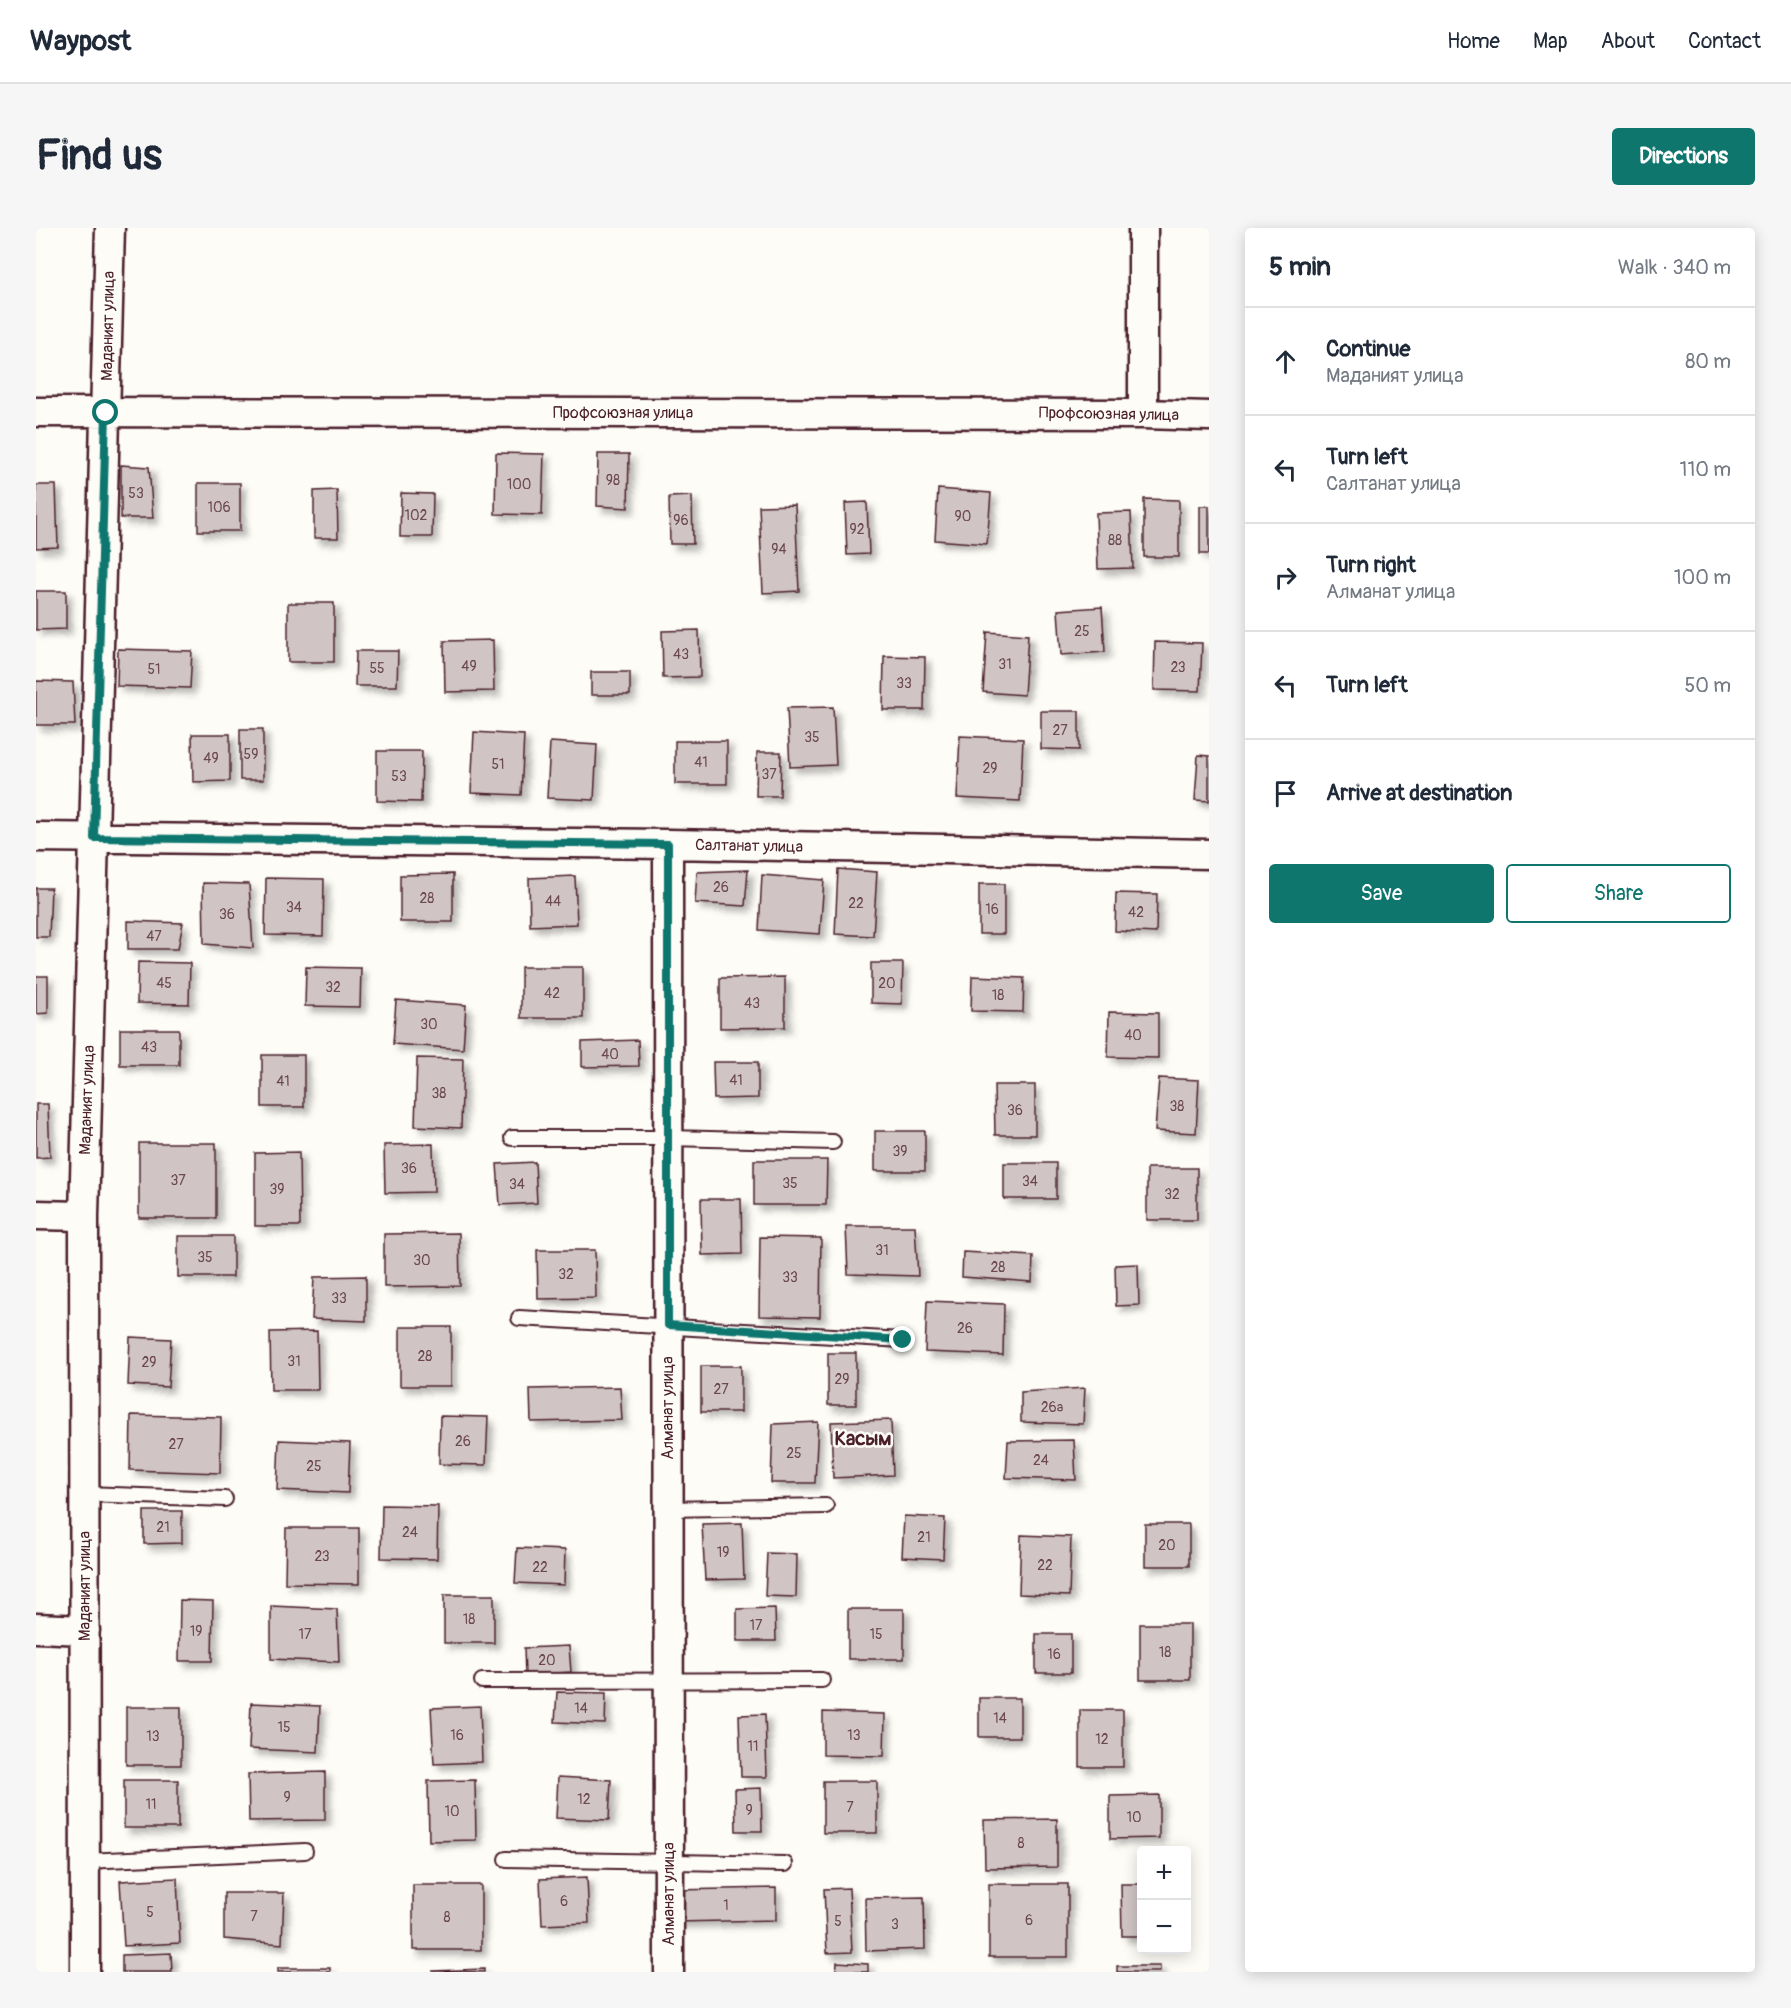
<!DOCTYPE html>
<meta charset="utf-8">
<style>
body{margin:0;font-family:Pangolin,sans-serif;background:#f6f6f7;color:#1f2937}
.controls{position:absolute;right:18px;bottom:18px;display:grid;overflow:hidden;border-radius:6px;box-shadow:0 3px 15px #0003}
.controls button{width:54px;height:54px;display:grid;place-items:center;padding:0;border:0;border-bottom:2px solid #e0e1e3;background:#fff;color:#1f2937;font:30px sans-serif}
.stop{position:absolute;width:18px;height:18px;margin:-14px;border:4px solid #0f766e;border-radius:50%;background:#fff}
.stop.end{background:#0f766e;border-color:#fff;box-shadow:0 2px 6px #0008}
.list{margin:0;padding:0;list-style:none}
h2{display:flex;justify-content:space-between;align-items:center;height:78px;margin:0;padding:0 24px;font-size:26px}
h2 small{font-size:20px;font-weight:400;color:#747a83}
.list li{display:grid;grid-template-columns:39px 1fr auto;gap:18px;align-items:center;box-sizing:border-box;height:108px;padding:0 24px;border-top:2px solid #e0e1e3}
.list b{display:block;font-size:22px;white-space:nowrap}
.list p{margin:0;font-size:20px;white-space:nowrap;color:#747a83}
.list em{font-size:20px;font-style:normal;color:#747a83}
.actions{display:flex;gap:12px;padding:18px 24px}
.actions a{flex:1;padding:14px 0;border:2px solid #0f766e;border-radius:6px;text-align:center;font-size:21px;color:#0f766e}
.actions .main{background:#0f766e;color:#fff}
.icon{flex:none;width:33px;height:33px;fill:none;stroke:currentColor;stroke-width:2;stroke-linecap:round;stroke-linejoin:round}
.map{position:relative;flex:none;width:1173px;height:1744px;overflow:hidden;border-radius:6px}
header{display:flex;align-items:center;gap:36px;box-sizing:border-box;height:84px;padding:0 30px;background:#fff;border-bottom:2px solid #e0e1e3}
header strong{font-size:28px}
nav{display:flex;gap:33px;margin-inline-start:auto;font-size:21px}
.intro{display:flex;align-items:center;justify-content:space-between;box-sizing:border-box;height:144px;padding:0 36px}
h1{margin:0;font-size:42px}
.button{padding:15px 27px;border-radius:6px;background:#0f766e;color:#fff;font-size:21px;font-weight:700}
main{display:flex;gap:36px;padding:0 36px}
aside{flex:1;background:#fff;border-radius:6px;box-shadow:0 3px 15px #0003}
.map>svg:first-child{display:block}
.building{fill:#d0c5c4;stroke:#4a1f2b;stroke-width:1.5;filter:url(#shadow)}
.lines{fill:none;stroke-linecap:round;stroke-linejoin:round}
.lane-casing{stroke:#4a1f2b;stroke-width:18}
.street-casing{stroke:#4a1f2b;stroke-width:33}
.lane{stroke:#fdfcf7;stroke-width:14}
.street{stroke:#fdfcf7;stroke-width:28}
.route{stroke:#0f766e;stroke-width:8}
.labels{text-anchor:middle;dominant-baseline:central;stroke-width:5;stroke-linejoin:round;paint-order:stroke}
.number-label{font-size:14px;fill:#6c4851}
.street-label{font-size:16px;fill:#4a1f2b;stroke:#fdfcf7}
.quarter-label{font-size:20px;font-weight:bold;fill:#4a1f2b;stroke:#fdfcf7}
</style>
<header>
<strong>Waypost</strong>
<nav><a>Home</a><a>Map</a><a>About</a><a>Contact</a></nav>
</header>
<div class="intro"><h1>Find us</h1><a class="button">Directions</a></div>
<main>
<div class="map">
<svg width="1173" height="1744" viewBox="0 0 1173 1744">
<defs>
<filter id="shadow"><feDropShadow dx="5.5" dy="5.5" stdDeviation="3" flood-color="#0004"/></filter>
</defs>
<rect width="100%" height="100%" fill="#fdfcf7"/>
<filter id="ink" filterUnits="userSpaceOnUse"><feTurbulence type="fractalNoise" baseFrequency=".0167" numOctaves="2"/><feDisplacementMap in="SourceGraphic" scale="12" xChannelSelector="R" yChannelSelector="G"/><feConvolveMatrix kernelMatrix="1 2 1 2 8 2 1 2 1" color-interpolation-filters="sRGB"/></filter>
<g filter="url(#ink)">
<!-- building -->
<path class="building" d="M460,225L508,226L506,287L459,286Z
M562,226H593L592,280L561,278Z
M85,237L113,239L117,290H85Z
M162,255H204V303H162Z
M0,257H20L22,319L0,320Z
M902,261L955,265L951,316L899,312Z
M301,262L302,310H278V263Z
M365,265L397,266L396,309H364Z
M656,268L657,316H634L633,269Z
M1108,271L1143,272V329H1108Z
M831,274L833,326L811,327L809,275Z
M759,277L763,363L727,365L723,278Z
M1164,278H1173V326H1164Z
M1095,284L1097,340L1062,341L1060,285Z
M0,363H30V401L0,402Z
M252,375H298V434H252Z
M1066,379L1069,424L1025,427L1022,382Z
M663,402L664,449L627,450L626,403Z
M951,404L992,407L988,467L947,464Z
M457,412L458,463L409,464L408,413Z
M1119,414L1166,415L1164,463L1118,462Z
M82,421L156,423L154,460L81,458Z
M320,423H362L361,458H319Z
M848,428L889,429L888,482H847Z
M555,444H594V467H555Z
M0,453L37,454L39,497H0Z
M797,479L800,537L754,539L751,480Z
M1005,483H1043V522L1005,521Z
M204,501H227V552H204Z
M438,504L488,507L485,567L435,565Z
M156,506H194V553L157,554Z
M924,508L987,511L984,573L921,570Z
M639,513H691V556H639Z
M514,514L561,517L558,572L511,570Z
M341,523H386L385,574L341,573Z
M721,524H745L744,568H720Z
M1162,527L1173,528V573L1159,572Z
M802,641L841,644L837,708L799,706Z
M712,642L709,678L659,675L661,644Z
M417,646V694H364V647Z
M726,647L788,652L784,706L723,702Z
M539,648L541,696L494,698L493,650Z
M230,650L288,651L287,708L229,707Z
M167,655L213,656L217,720L168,716Z
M943,656H968V706H943Z
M0,660H15L13,709H0Z
M1080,665L1121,666L1120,705L1079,703Z
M92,693L147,695L142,721H92Z
M102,734L154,735L153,776L101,775Z
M835,735H867L866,776L835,775Z
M270,739L325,740L324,779L269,778Z
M485,739H547V790H485Z
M0,748H12V785L0,786Z
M936,748L988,750L987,784L935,783Z
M749,749V799L684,800V750Z
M360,772L430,777L427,821L357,816Z
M1073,784L1122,785V830L1072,829Z
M84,801H143V837H84Z
M602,812L603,838L546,839V814Z
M226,827H268V879H226Z
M381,830L427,831L425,900L379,898Z
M677,834H722V870L678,871Z
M1123,850L1163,852L1160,905L1119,903Z
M958,857H999V907H959Z
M0,876H12L14,929L0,930Z
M839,903H889V943H839Z
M103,915H180V990H103Z
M397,916L398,964L349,965L348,917Z
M263,924L264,998H219V925Z
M718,932H791L790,977H718Z
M499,934L501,975L464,977L461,936Z
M968,935H1020V971H968Z
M1111,940H1161V992H1111Z
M665,971H705L706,1026L666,1027Z
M810,998H879L882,1048L812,1046Z
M423,1005L424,1058L348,1059V1006Z
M142,1008H197V1049H142Z
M724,1009L785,1010L784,1089L723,1088Z
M501,1022H559L560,1070L502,1071Z
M927,1024L997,1028L996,1054L926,1049Z
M1102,1036L1103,1077L1080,1078L1079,1037Z
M330,1048V1093L276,1091L278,1049Z
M891,1073L968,1076L967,1127L889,1124Z
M364,1099H415V1158H364Z
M281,1103L282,1162H235L234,1104Z
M94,1109L135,1111L132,1159L92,1157Z
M792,1125H820V1177H792Z
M665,1138H705V1184H665Z
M584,1159L586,1192L495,1194L494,1161Z
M1049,1160L1047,1196L985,1194V1164Z
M95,1187L185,1189L184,1245L94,1242Z
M404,1188L452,1189L450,1237L403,1236Z
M855,1192L857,1247L797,1250L795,1194Z
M782,1194L779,1255H735L737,1196Z
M243,1212L314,1215L312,1265L241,1262Z
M1038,1212L1040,1252L970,1250L972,1213Z
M346,1277L402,1278L401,1331L345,1330Z
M108,1283H146V1315L108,1316Z
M868,1288L909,1290L907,1331L866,1329Z
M706,1295L708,1351L669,1352L666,1296Z
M1109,1296H1153V1338H1109Z
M250,1300H323V1356L249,1355Z
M985,1307L1035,1309L1033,1368L983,1366Z
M481,1320L529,1322L528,1357L479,1355Z
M731,1325L761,1326L760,1369L729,1368Z
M408,1367H458V1415H408Z
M144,1372L177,1373L176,1433H143Z
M235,1378L301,1381L303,1434L235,1431Z
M739,1380L740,1413H701V1381Z
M812,1381H868V1431H812Z
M1104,1396H1154V1452H1104Z
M1000,1406H1035V1445H1000Z
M533,1418L535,1444L489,1447L488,1420Z
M521,1464L570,1465L569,1496L519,1494Z
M943,1470H984V1509H943Z
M215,1475L284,1478L282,1524L213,1521Z
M444,1478L446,1534L398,1536L395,1480Z
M90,1479H145V1537H90Z
M1044,1482H1087V1539H1044Z
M787,1484L849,1486L848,1528L787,1527Z
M729,1486L731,1549H705L703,1487Z
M289,1544V1592L213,1593L212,1546Z
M522,1549L575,1552L573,1592L520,1590Z
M88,1552H142V1600H88Z
M439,1552L440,1612L393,1613L392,1553Z
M787,1553H841V1605H787Z
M725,1560L726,1603H700L699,1561Z
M1123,1567V1610L1074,1611V1568Z
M1021,1591V1639L949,1640L948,1592Z
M551,1649L553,1695L506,1697L504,1651Z
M141,1650L144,1715L88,1718L84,1653Z
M953,1656H1032V1729H953Z
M1085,1656H1106V1708H1086Z
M377,1657H445V1722H377Z
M740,1660V1692L640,1694L639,1662Z
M813,1660L816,1724L791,1725L788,1661Z
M188,1665H248L246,1716L188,1711Z
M888,1669L889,1721L830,1723L829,1670Z
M135,1725L136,1744H86V1727Z
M801,1734L832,1736V1744H800Z
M1081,1738H1124V1744H1081Z
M242,1740H294V1744H242Z
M448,1741V1744L396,1743Z"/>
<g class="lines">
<defs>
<path id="lane" d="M476,910H632L797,914
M483,1090L867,1112
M49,1266L189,1271
M632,1281L790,1278
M446,1453L786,1452
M470,1631L749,1636
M49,1633L269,1623"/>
<path id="street" d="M0,184L1107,186L1173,188
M1107,186V0
M0,609L632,616L1173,626
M632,616L633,1744
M0,987L48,988
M0,1400L49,1402
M49,1744L48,988L74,0"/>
</defs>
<!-- lane casing -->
<use href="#lane" class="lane-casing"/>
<!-- street casing -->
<use href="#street" class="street-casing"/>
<!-- lane -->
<use href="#lane" class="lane"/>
<!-- street -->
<use href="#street" class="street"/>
</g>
</g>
<g class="lines" filter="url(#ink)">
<!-- route -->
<path class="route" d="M70,185L58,610L632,616V1097L867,1112"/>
</g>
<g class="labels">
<!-- number labels -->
<g class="number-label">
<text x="577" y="252">98</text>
<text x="483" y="256">100</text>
<text x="100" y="265">53</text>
<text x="183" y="279">106</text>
<text x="380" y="287">102</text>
<text x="927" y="288">90</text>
<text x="645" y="292">96</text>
<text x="821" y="301">92</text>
<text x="1079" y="312">88</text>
<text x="743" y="321">94</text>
<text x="1046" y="403">25</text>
<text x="645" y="426">43</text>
<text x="969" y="436">31</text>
<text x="433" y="438">49</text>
<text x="1142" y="439">23</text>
<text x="341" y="440">55</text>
<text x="118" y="441">51</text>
<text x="868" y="455">33</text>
<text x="1024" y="502">27</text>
<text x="776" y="509">35</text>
<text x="215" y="526">59</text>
<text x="175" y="530">49</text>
<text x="665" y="534">41</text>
<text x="462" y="536">51</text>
<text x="954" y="540">29</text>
<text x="733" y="546">37</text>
<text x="363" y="548">53</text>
<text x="685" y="659">26</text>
<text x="391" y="670">28</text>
<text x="517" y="673">44</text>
<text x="820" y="675">22</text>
<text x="258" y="679">34</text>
<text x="956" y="681">16</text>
<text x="1100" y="684">42</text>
<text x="191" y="686">36</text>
<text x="118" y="708">47</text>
<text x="128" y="755">45</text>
<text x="851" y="755">20</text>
<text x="297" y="759">32</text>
<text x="516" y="765">42</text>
<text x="962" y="767">18</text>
<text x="716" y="775">43</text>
<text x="393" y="796">30</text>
<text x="1097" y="807">40</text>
<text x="113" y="819">43</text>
<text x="574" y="826">40</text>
<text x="700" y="852">41</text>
<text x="247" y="853">41</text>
<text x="403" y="865">38</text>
<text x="1141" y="878">38</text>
<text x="979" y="882">36</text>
<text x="864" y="923">39</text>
<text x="373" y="940">36</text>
<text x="142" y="952">37</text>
<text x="994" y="953">34</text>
<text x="754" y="955">35</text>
<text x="481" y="956">34</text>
<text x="241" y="961">39</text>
<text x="1136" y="966">32</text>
<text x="846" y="1022">31</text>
<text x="169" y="1029">35</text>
<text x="386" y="1032">30</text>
<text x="962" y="1039">28</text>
<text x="530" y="1046">32</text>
<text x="754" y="1049">33</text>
<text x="303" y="1070">33</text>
<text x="929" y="1100">26</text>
<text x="389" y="1128">28</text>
<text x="258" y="1133">31</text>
<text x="113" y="1134">29</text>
<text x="806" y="1151">29</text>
<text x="685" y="1161">27</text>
<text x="1016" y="1179">26а</text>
<text x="427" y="1213">26</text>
<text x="140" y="1216">27</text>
<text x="758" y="1225">25</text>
<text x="1005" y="1232">24</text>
<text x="278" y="1238">25</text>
<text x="127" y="1299">21</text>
<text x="374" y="1304">24</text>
<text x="888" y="1309">21</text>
<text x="1131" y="1317">20</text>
<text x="687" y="1324">19</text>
<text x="286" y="1328">23</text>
<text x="1009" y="1337">22</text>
<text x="504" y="1339">22</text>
<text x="433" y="1391">18</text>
<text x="720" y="1397">17</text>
<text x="160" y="1403">19</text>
<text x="269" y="1406">17</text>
<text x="840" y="1406">15</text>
<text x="1129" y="1424">18</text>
<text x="1018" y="1426">16</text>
<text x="511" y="1432">20</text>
<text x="545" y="1480">14</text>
<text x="964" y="1490">14</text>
<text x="248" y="1499">15</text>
<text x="421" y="1507">16</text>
<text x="818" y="1507">13</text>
<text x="117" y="1508">13</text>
<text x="1066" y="1511">12</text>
<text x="717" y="1518">11</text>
<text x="251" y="1569">9</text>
<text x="548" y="1571">12</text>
<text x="115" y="1576">11</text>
<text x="814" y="1579">7</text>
<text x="713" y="1582">9</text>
<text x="416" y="1583">10</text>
<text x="1098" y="1589">10</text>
<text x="985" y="1615">8</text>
<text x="528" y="1673">6</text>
<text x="690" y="1677">1</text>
<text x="114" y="1684">5</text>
<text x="218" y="1688">7</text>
<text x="411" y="1689">8</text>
<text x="993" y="1692">6</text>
<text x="802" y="1693">5</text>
<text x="859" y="1696">3</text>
</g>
<!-- street labels -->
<g class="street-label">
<text transform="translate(72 98) rotate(-89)">Маданият улица</text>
<text x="587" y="185">Профсоюзная улица</text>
<text transform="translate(1073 186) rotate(1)">Профсоюзная улица</text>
<text transform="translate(713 618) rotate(1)">Салтанат улица</text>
<text transform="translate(51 872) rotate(-88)">Маданият улица</text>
<text transform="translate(632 1180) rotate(-90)">Алманат улица</text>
<text transform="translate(49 1358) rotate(-90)">Маданият улица</text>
<text transform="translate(633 1666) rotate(-90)">Алманат улица</text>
</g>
<!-- quarter labels -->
<g class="quarter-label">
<text x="827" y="1210">Касым</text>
</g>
</g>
</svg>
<div class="controls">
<button>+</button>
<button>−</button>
</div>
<div class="stop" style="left:70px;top:185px"></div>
<div class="stop end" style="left:867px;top:1112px"></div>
</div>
<aside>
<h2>5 min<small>Walk · 340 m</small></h2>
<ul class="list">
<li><svg class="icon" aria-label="ahead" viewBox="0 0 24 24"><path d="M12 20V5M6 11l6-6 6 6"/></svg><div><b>Continue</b><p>Маданият улица</p></div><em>80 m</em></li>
<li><svg class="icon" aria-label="left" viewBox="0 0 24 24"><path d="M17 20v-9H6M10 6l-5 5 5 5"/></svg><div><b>Turn left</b><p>Салтанат улица</p></div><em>110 m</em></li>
<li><svg class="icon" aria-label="right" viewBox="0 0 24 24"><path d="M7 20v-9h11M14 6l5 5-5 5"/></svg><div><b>Turn right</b><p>Алманат улица</p></div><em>100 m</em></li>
<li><svg class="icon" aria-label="left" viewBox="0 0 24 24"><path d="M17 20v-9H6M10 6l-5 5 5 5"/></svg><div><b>Turn left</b></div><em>50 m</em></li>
<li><svg class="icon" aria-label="arrive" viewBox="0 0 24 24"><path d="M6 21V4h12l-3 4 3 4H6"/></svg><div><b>Arrive at destination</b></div></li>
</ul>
<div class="actions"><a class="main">Save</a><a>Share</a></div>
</aside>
</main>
